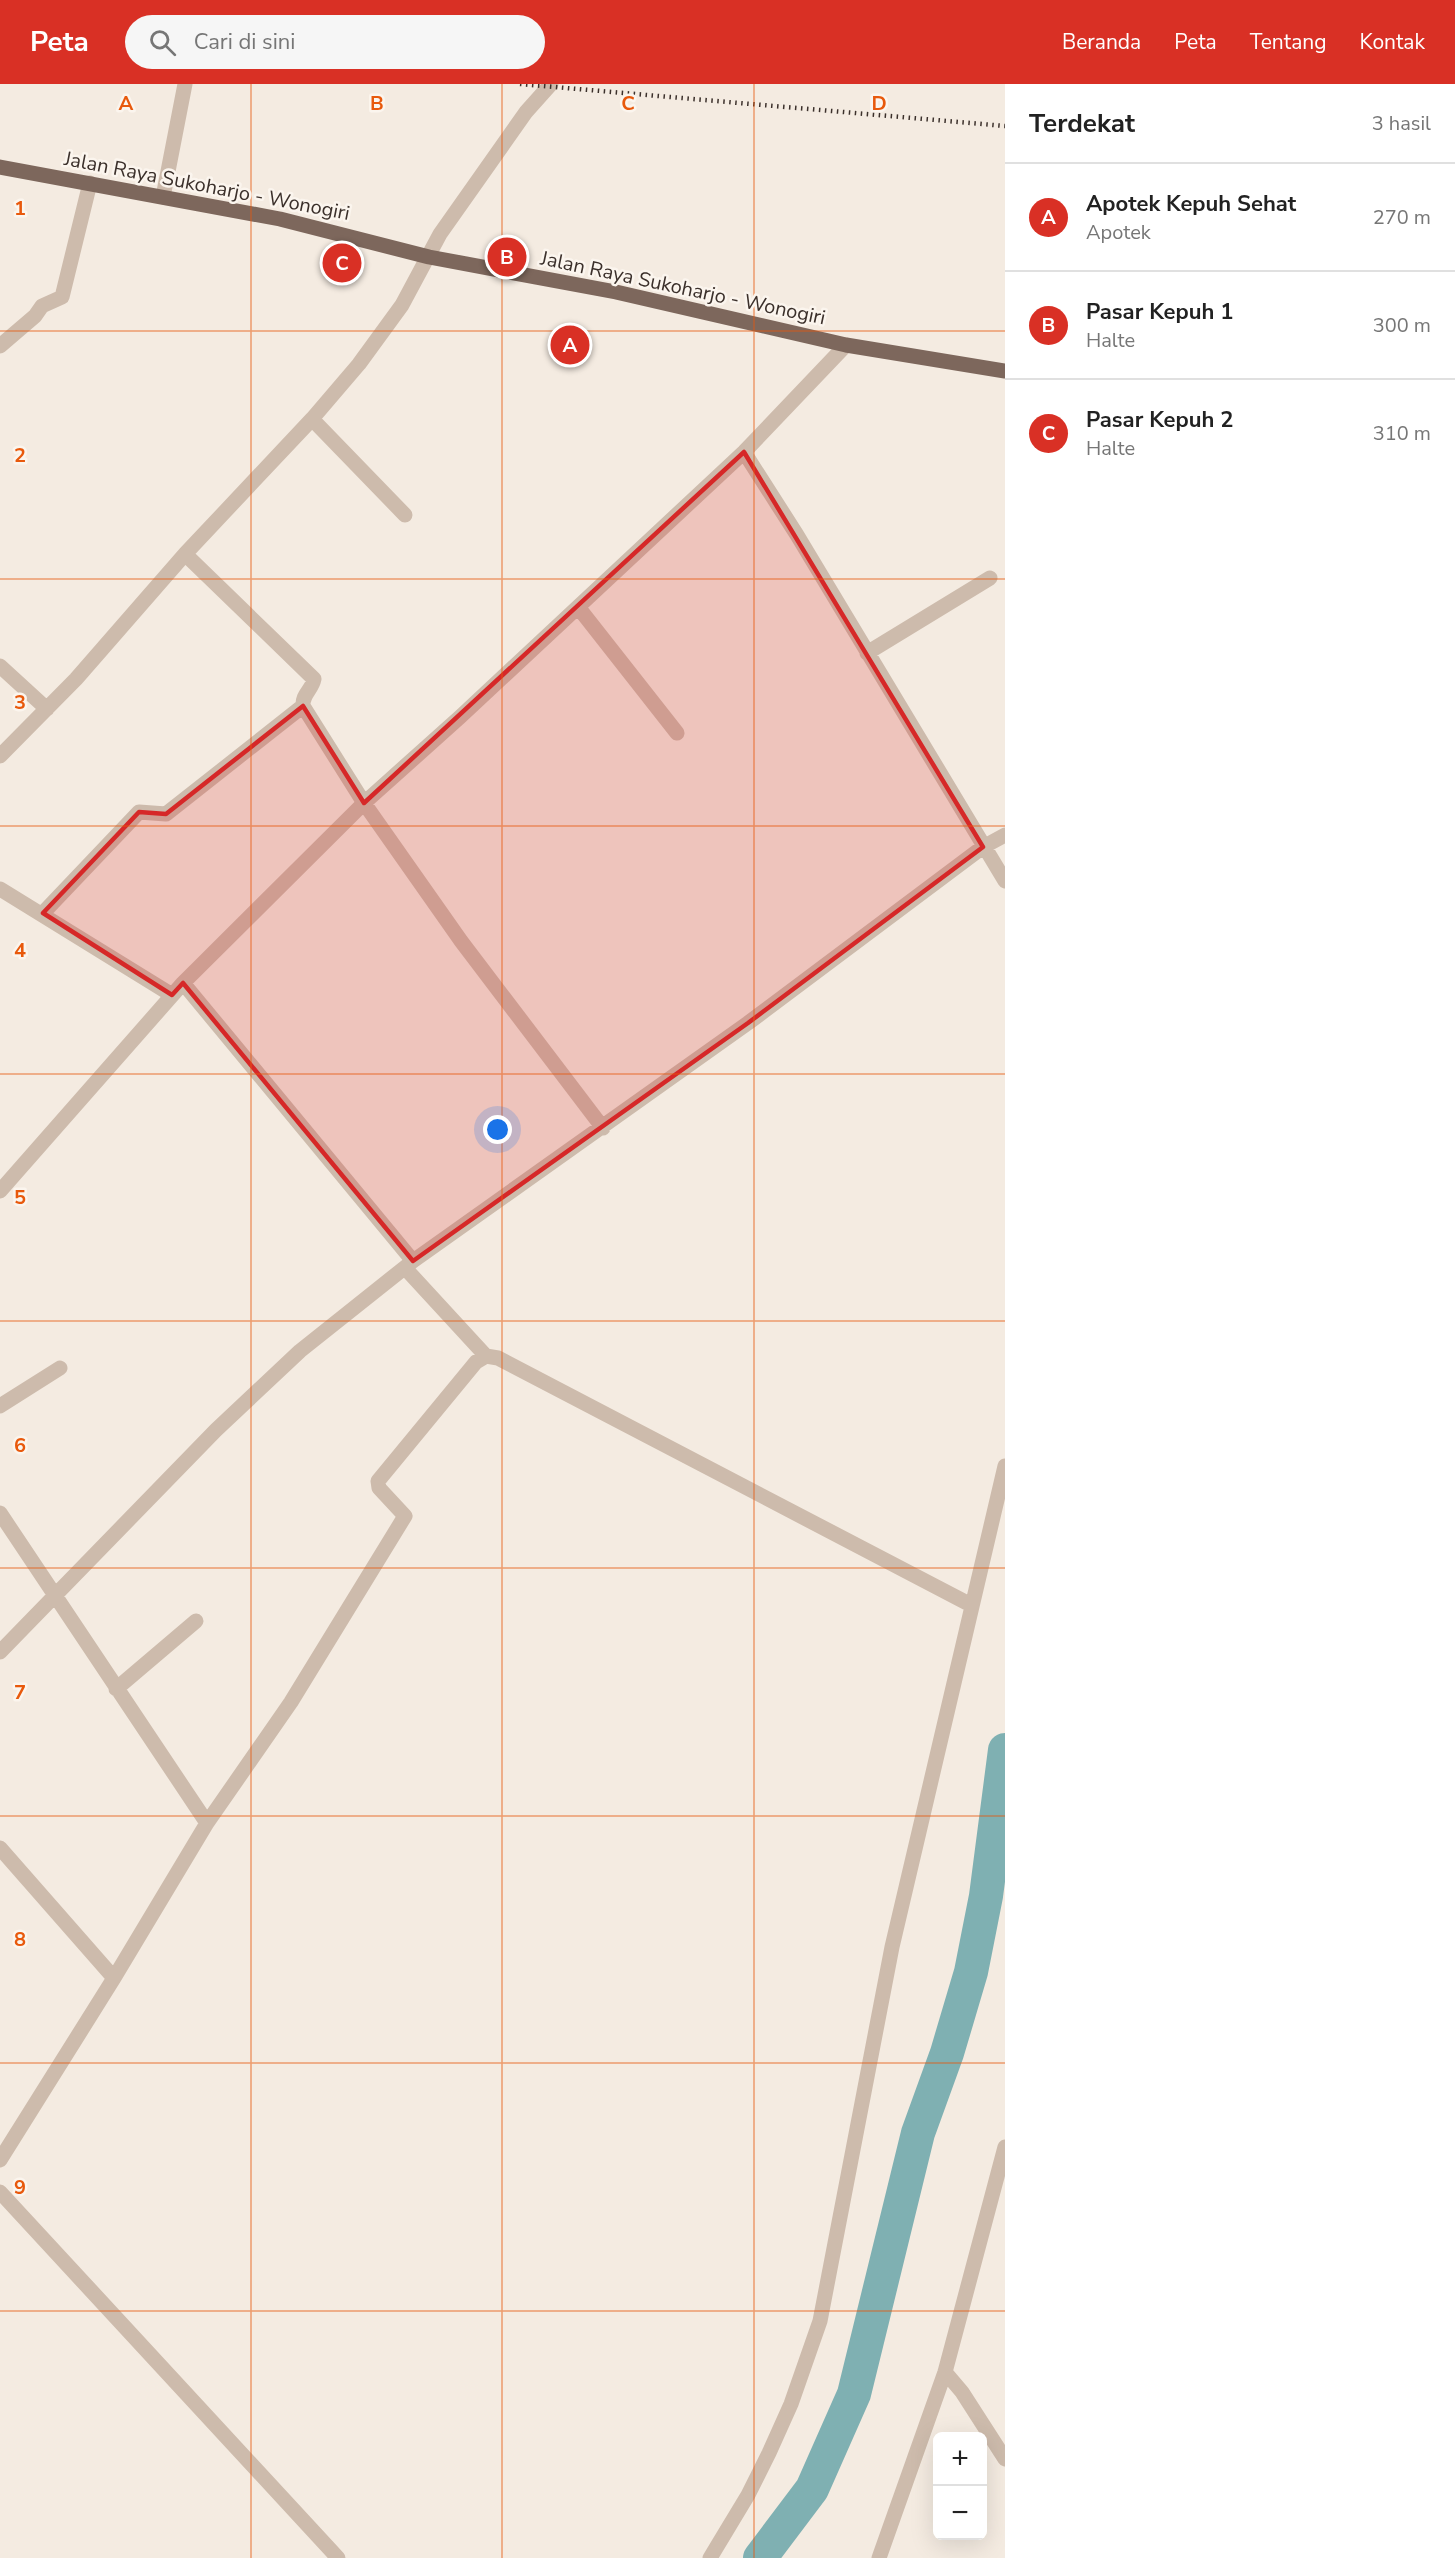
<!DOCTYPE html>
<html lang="id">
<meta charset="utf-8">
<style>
body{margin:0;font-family:"Nunito Sans",sans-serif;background:#f6f6f6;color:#222}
.controls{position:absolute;right:18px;bottom:18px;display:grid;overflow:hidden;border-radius:9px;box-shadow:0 6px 24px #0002}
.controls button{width:54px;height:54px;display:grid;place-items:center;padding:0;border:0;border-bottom:2px solid #e0e0e0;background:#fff;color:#222;font:30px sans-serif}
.you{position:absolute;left:498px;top:1046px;width:21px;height:21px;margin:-15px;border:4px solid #fff;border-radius:50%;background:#1a73e8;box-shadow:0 0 0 9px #1a73e833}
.badge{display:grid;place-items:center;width:39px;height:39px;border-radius:50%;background:#d93025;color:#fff;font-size:20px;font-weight:700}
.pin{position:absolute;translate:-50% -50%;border:3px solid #fff;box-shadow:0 2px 6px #0006}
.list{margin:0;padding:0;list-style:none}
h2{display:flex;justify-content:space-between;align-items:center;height:78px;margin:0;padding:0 24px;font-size:26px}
h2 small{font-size:20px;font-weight:400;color:#767676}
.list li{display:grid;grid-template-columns:39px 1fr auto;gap:18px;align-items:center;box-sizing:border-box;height:108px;padding:0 24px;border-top:2px solid #e0e0e0}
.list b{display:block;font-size:22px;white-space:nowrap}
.list p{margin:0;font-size:20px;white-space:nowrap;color:#767676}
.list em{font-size:20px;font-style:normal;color:#767676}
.icon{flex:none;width:33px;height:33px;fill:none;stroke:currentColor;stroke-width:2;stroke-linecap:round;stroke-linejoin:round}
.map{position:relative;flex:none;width:1005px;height:2474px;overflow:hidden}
header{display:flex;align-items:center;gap:36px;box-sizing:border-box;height:84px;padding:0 30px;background:#d93025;color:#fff}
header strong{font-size:28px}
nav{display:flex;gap:33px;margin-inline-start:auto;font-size:21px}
.search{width:420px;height:54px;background:#f6f6f6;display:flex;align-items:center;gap:15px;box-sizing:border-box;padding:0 21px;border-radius:33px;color:#767676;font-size:22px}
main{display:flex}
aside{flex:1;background:#fff}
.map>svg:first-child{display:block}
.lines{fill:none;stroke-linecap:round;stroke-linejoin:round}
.river{stroke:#7fb0b2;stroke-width:34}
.minor{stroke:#cdbbac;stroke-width:15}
.major{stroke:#7d675c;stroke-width:15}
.rail{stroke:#3b302b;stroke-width:4.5;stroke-dasharray:1.5 4.5;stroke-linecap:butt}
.marked{fill:#d62828;fill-opacity:0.2;stroke:#d62828;stroke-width:4.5;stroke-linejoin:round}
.grid{fill:none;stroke:#e8590c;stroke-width:1.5;stroke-opacity:0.55}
.labels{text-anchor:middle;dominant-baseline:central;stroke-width:5;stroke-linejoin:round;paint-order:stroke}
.street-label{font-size:20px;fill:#3b302b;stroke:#fbf5ee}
.grid-label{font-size:20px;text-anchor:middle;font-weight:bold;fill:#e8590c;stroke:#fbf5ee;stroke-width:5;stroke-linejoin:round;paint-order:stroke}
</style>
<header>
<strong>Peta</strong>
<div class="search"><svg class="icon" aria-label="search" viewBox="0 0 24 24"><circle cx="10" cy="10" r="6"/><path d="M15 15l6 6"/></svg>Cari di sini</div>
<nav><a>Beranda</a><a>Peta</a><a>Tentang</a><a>Kontak</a></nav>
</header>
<main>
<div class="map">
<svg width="1005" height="2474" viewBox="0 0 1005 2474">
<rect width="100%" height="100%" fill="#f4ebe1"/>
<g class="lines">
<!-- river -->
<path class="river" d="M760,2474L812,2405L854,2310L918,2049L947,1969L971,1888L986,1812L1005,1666"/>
<!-- minor -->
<path class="minor" d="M163,113L185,0
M0,262L35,232L42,222L62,213L90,99
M312,335L405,431
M744,368L797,451L1005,797
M185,470L314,595C312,606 302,610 303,622L364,719L461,857L603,1044
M578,523L677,649
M867,569L990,494
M0,582L47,625
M0,672L76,595L185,470L312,335L359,280L402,221L440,150L526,28L551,0
M0,805L172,911
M43,829L139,728L166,730L303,622
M183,899L413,1177
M0,1107L183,899L364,719L460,633L744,368L846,261
M405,1184L486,1272
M0,1322L60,1284
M0,1429L207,1739L114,1894L0,2076
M0,1568L216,1346L300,1267L413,1177L748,939L983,763L1005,751
M116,1605L196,1537
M207,1739L291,1618L405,1432L379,1404L378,1397L476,1278L486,1272L498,1274L971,1521
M0,1764L114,1894
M0,2108L338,2474
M945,2288L962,2308L1005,2375
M710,2474L748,2411L769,2369L791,2320L820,2237L892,1863L1005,1382
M879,2474L945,2288L1005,2063"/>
<!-- major -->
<path class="major" d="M0,83L280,135L429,173L616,208L846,261L1005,287"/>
<!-- rail -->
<path class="rail" d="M520,0L1005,42"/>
</g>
<!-- marked area -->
<path class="marked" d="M744,368L983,763L748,939L413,1177L183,899L172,911L43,829L139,728L166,730L303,622L364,719Z"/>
<!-- grid -->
<path class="grid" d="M251,0V2474M502,0V2474M754,0V2474M0,247H1005M0,495H1005M0,742H1005M0,990H1005M0,1237H1005M0,1484H1005M0,1732H1005M0,1979H1005M0,2227H1005"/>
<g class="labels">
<!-- street labels -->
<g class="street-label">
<text transform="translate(207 102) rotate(11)">Jalan Raya Sukoharjo - Wonogiri</text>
<text transform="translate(683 204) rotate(12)">Jalan Raya Sukoharjo - Wonogiri</text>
</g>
</g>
<g class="grid-label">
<text x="126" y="26">A</text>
<text x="377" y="26">B</text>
<text x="628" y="26">C</text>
<text x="879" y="26">D</text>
<text x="20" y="131">1</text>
<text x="20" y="378">2</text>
<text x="20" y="625">3</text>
<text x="20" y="873">4</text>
<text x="20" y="1120">5</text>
<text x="20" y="1368">6</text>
<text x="20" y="1615">7</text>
<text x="20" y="1862">8</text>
<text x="20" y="2110">9</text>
</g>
</svg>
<div class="controls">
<button>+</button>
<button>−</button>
</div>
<div class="you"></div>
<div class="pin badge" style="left:570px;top:261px">A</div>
<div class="pin badge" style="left:507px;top:173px">B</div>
<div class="pin badge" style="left:342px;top:179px">C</div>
</div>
<aside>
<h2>Terdekat<small>3 hasil</small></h2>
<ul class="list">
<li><span class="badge">A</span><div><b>Apotek Kepuh Sehat</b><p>Apotek</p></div><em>270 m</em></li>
<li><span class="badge">B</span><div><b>Pasar Kepuh 1</b><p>Halte</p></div><em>300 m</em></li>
<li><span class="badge">C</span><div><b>Pasar Kepuh 2</b><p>Halte</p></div><em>310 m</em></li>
</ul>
</aside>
</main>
